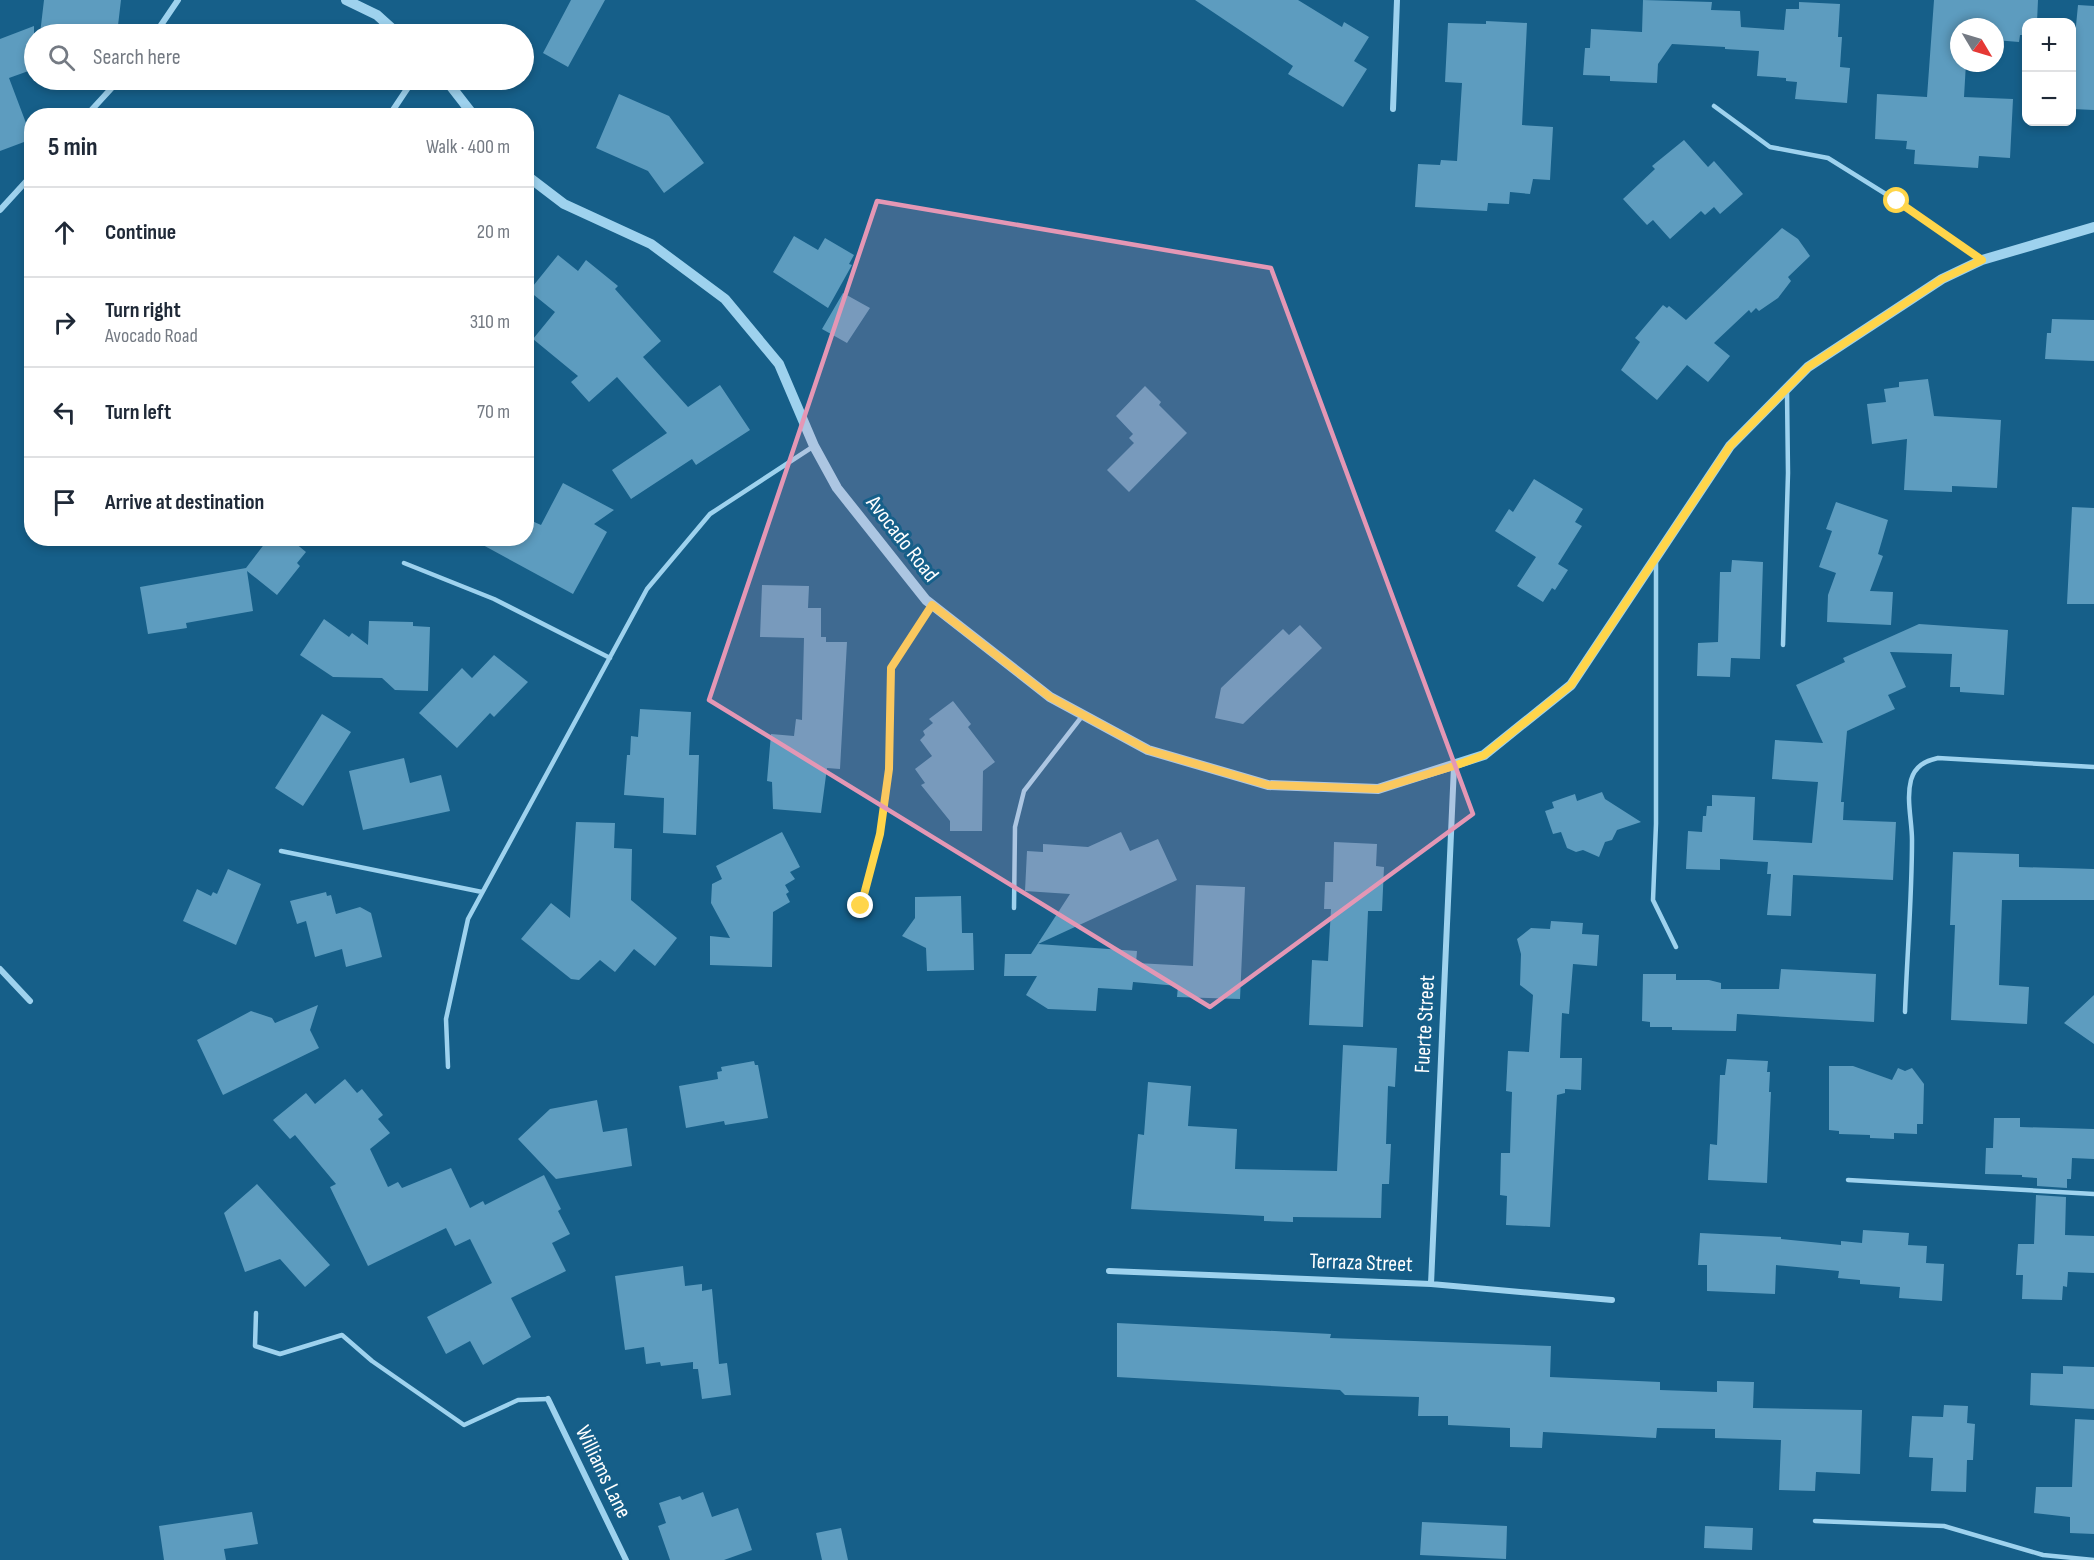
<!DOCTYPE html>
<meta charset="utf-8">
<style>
body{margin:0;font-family:"Sofia Sans Condensed",sans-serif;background:#f6f6f7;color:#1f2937}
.controls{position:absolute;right:18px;top:18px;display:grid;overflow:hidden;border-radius:12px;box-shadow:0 3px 9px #0003}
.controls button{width:54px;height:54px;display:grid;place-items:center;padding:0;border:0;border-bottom:2px solid #e0e1e3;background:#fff;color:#1f2937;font:30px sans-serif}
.compass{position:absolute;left:1950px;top:18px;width:54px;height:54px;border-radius:50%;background:#fff;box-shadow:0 3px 9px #0003;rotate:128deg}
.stop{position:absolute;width:18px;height:18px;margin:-14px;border:4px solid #ffd54a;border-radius:50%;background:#fff}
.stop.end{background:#ffd54a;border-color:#fff;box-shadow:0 2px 6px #0008}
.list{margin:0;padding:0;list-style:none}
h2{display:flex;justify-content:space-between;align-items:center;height:78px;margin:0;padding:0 24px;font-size:26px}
h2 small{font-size:20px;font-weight:400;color:#747a83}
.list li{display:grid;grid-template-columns:39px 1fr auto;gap:18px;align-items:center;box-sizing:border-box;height:90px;padding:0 24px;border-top:2px solid #e0e1e3}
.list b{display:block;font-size:22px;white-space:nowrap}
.list p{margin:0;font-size:20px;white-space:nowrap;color:#747a83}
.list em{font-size:20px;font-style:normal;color:#747a83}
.icon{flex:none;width:33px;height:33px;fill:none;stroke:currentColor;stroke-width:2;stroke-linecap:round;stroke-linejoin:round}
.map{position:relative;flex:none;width:2094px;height:1560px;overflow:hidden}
.search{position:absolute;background:#fff;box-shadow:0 3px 9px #0003;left:24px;top:24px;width:510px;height:66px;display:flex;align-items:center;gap:15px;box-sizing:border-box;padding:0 21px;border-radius:33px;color:#747a83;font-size:22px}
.panel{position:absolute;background:#fff;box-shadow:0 3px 9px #0003;left:24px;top:108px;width:510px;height:438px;border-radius:24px}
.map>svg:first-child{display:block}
.building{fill:#5d9cbf}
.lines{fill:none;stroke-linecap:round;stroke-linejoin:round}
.service{stroke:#9ed2ee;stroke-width:4.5}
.minor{stroke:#9ed2ee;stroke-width:6}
.tertiary{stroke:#9ed2ee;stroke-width:10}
.route{stroke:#ffd54a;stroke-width:8}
.marked{fill:#e497b5;fill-opacity:0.2;stroke:#e497b5;stroke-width:4.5;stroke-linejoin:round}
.labels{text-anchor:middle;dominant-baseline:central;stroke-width:6;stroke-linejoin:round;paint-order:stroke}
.street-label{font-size:22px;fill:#fff;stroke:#165f89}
</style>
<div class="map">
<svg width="2094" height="1560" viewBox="0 0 2094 1560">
<rect width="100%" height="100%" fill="#165f89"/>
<!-- building -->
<path class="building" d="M44,0H121L117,34H40Z
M571,0H605L568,67L543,53Z
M1195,0H1298L1342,27L1344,22L1369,37L1354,61L1367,69L1343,107L1288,74L1293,66Z
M1643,0L1712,2L1711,10L1740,11L1741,27L1784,30L1786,9H1799V2L1840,4L1838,37H1842L1840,67L1850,68L1847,103L1795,99L1797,82L1786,81V78L1757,76L1759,51L1725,49V47L1672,44L1658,64L1657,83L1610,81V76L1583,75L1585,48H1590L1591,29L1642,32Z
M1934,0H2038L2037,22H2026V35H2020L2019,42L1995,40V27H1959V63H1966L1964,97L2013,99L2010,158L1979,156L1978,168L1914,164L1915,150L1906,149L1907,141L1875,139L1877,94L1927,97Z
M2078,5L2094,6V110L2072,109V67Z
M1486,21L1527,23L1522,125L1553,127L1550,180L1533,179L1530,194L1510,192L1509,204L1488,203L1487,211L1415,207L1418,164L1440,165L1441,160L1457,161L1462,83L1445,82L1448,23L1486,24Z
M34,26V69L9,78L32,139L0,151V39Z
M619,94L669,116L704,163L664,193L648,171L596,148Z
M1684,140L1708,167L1714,161L1743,194L1720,214L1714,207L1705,215L1701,211L1670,239L1653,220L1647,225L1623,199L1655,169L1652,166Z
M1782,228L1798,239L1810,256L1788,277L1791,281L1778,298L1759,311L1756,308L1751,313L1749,310L1714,343L1730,356L1708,382L1687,365L1657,400L1621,370L1640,342L1635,338L1663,305L1667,308L1669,306L1686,320Z
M794,236L818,250L825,238L854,255L849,264L852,265L828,308L773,272Z
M558,255L578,271L586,260L618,286L615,289L661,341L643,357L688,407L720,385L750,430L696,465L692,459L631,499L612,470L667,433L617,377L589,402L571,382L578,376L533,339L555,312L529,291Z
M843,293L870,308L847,343L822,329Z
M2052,319L2094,320V361L2045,359L2047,333H2051Z
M1928,379L1934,416L2001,420L1997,488L1952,486V492L1904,490L1907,439L1872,444L1867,404L1886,402L1884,389L1899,387V382Z
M1145,386L1161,402L1159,405L1187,433L1129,492L1107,470L1134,443L1129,438L1133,434L1116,416Z
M1534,479L1583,509L1575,522L1582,526L1558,564L1568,570L1555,590L1552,588L1543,602L1517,586L1536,557L1495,531L1509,509L1513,512Z
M563,483L614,510L594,524L607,532L573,594L470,538H526L532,521L541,525Z
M1836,502L1888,520L1878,554L1883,556L1870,591L1893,592L1891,625L1827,622L1828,595L1836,573L1819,567L1832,531L1826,529Z
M2072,507L2094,508V604H2067Z
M269,538H289L306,552L297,563L300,566L277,595L247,571L253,611L186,623L187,628L148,634L140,587L246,568Z
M1732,560L1763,562L1760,659L1731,658L1730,677L1697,676L1698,643L1718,642L1720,572H1731Z
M762,585L809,586L808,608H821V637H826V642H847L840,769L827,768L821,813L773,809L772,782L767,781L771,734L794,736L796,719L802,720L804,638L760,637Z
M324,619L349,637L352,633L368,645L369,621L413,622V626L430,627L428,691L395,690L382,678L333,677L300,655Z
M1919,624L2008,630L2004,695L1960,692V687H1950L1952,654L1890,652L1906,687L1888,695L1895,709L1847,731L1841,802H1844L1843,820L1896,822L1893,880L1793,875L1791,916L1767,915L1771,874H1767L1768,862L1720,859V870L1686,869L1688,831L1702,832L1703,816H1706L1707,806H1712V795L1755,797L1753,840L1812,843L1818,782L1772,779L1775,740L1823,743L1796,685L1845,662L1843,658Z
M1300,625L1322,648L1243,724L1215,718L1221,688L1283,629L1289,635Z
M494,655L528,682L494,717L490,713L457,748L419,713L462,668L472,678Z
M953,701L971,724L968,727L995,762L983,771L982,831H950V821L921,785L925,783L915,769L932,756L920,740L925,735L923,731L933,723L929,719Z
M640,709L691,712L689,755H699L696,835L663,833L664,798L624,795L627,755H630L631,736L638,737Z
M322,714L351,732L303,806L275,788Z
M404,758L410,783L441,775L450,811L363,830L349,771Z
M1602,792L1605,799L1641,822L1617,830L1612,840L1605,842L1599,857L1583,850L1576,852L1567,848L1561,832L1553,834L1545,811L1554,808L1552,802L1575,794L1577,801Z
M576,822L615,823L614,848L632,849L631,900L677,938L655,966L634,949L615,972L600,960L579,980L571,979L521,939L551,903L570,918Z
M782,832L800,867L790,872L795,879L785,885L789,892L786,894L790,902L773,912L772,967L710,965V936L730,938L711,903L712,884L722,879L716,866Z
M1121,832L1130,851L1158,839L1177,880L1038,944L1137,951L1136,963L1193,966L1196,885L1245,887L1240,999L1177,997L1178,986L1133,982L1132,990L1098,988L1096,1011L1048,1009L1026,995L1037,976H1004L1005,954H1031L1070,894L1025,891L1027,851L1043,852V844L1088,847Z
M1334,842L1377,844L1376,866L1384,867L1382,911H1368L1363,1027L1309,1025L1312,960L1328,961L1331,909H1324L1325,882H1333Z
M1953,852L2019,854V867L2094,869V900H2002L1999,985L2029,987L2027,1024L1951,1020L1955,925H1950Z
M228,869L261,884L236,945L183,921L197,889L211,896L213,892L217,894Z
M326,892L327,896L331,895L336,914L360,907L371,913L382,957L346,967L342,949L315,957L306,921L297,924L290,901Z
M961,896L962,933H973L974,970L927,971L926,948L902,936L915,918V897Z
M1551,921L1583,923L1582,934L1599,935L1597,966L1573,964L1569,1014L1562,1013L1560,1058H1582L1581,1090L1565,1089V1093L1557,1095L1550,1227L1506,1225L1507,1196L1500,1195L1501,1153H1510L1512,1092L1506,1091L1508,1051L1529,1052L1533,995L1520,985L1521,954L1517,939L1531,928L1550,929Z
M1781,969L1876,974L1874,1022L1737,1014L1736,1031L1672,1030V1027H1650V1022L1642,1021L1643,974H1676V980H1709L1721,983V989H1779Z
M2094,995V1044L2064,1023Z
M318,1005L310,1030L319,1048L223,1095L197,1040L251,1011L272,1018L275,1023Z
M1343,1045L1397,1048L1395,1087L1388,1086L1386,1144H1391L1389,1184H1382L1381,1218L1293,1217V1222L1264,1221V1216L1131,1209L1138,1134L1144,1135L1148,1082L1191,1086L1188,1126L1237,1129L1235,1169L1337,1171Z
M1727,1059L1768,1061L1767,1072H1770L1769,1092H1771L1767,1183L1708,1180L1710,1144L1717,1145L1720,1075H1725Z
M754,1061L755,1065H758L768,1118L725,1125L724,1121L686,1128L679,1086L718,1079L717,1072L722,1071L721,1067Z
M1829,1066H1853L1892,1080L1898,1068L1905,1071L1912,1068L1924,1084L1923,1124H1917V1134L1894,1133V1139L1870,1138V1135L1839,1134V1131L1829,1130Z
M345,1079L357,1093L362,1089L383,1115L378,1119L390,1133L370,1149L388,1187L398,1182L402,1188L451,1168L470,1208L483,1201L485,1205L544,1175L561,1209L558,1211L570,1234L552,1243L566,1271L511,1298L531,1337L483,1365L470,1341L446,1354L427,1317L492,1283L470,1239L455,1246L446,1228L368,1266L330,1187L336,1184L295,1135L290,1139L273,1120L306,1093L315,1104Z
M597,1100L603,1132L627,1128L632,1166L556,1179L518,1139L550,1109Z
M1994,1118H2020V1127L2094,1129V1159L2072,1158L2071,1179H2067V1188L2037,1186V1178L2022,1177V1175L1985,1174L1986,1148H1993Z
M257,1184L330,1265L305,1287L280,1259L245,1272L224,1213Z
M2036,1195L2066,1197L2065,1235L2094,1236V1273L2068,1272L2067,1287L2063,1286L2062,1300L2022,1299L2023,1275H2016L2018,1244H2034Z
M1863,1230L1909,1233L1908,1245L1927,1246L1926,1263L1944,1264L1942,1301L1899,1298L1900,1287L1860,1284V1280L1838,1278L1839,1271L1776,1265L1775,1294L1707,1291V1265H1698L1700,1233L1781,1237V1239L1841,1245V1241L1862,1243Z
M683,1266L685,1286L702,1284V1291L712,1289L719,1364L727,1363L731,1395L702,1399L698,1369H693V1362L661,1366L660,1362L646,1364L644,1347L625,1350L615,1276Z
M1117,1323L1331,1334L1330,1338L1551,1346L1550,1377L1660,1382V1390L1717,1392V1381L1754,1382L1753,1408L1862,1410L1860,1474L1816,1472L1815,1491L1779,1490L1781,1440L1715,1438V1429L1657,1428L1656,1438L1543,1432L1542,1448L1510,1447V1428L1448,1425V1416H1418L1419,1397L1345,1395L1340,1390L1117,1377Z
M2063,1366L2094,1367V1409L2030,1405L2031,1373L2063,1374Z
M1944,1405L1968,1406L1967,1423L1975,1424L1973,1460H1967L1966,1492L1931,1491L1933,1458L1909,1457L1912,1416L1943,1417Z
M2075,1419L2094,1420V1534L2070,1533V1517L2034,1513L2036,1487H2072Z
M703,1492L712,1517L738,1508L752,1550L724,1560H670L658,1526L666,1523L659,1503L680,1496L682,1500Z
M252,1512L258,1544L224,1549L226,1560H164L159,1526Z
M1422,1522L1507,1526L1506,1559L1420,1555Z
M1705,1526L1753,1528L1752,1550L1704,1548Z
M841,1528L848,1560H822L816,1533Z"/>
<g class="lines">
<!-- service -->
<path class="service" d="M1714,106L1770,147L1828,158L1897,201L1980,259
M404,563L494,599L610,658
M1656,563V824L1653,900L1676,947
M1783,645L1788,473L1787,392
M281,851L482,892
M860,906L880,834L889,769L891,668L932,605
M1014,908L1015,827L1024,791L1083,715
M1905,1012C1907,955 1912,897 1912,840C1912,821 1906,799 1911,780C1915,766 1925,761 1938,758L2094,767
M448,1067L446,1019L468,919L647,589L710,514L814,446
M1848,1180L2094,1194
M256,1313L255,1346L280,1354L342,1335L372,1361L464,1425L518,1400L548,1399
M1815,1521L1944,1526L2043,1555L2094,1560"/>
<!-- minor -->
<path class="minor" d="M155,34L178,0
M1393,109L1397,0
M86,116L119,80
M389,116L413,80
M0,210L32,175
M0,969L30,1001
M1109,1271L1431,1284L1612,1300
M1431,1284L1454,766
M548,1399L626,1560"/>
<!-- tertiary -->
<path class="tertiary" d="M346,0L377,15L398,34
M446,80L474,116
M526,175L564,204L651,244L725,299L779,364L814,446L837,488L926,600L1050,697L1148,750L1268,785L1378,789L1484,755L1571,685L1730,446L1808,367L1942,279L1982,260L2094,227"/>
</g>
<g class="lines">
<!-- route -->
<path class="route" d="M861,906L880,834L889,769L891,668L932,605L1050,697L1148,750L1268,785L1378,789L1454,766L1484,755L1571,685L1730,446L1808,367L1942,279L1982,260L1897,201"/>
</g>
<!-- marked area -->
<path class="marked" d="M877,201L1271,268L1473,814L1210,1007L709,700Z"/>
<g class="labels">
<!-- street labels -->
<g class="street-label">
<text transform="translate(902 539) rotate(52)">Avocado Road</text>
<text transform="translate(1425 1024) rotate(-87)">Fuerte Street</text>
<text transform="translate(1361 1263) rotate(2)">Terraza Street</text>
<text transform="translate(603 1472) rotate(64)">Williams Lane</text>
</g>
</g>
</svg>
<div class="controls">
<button>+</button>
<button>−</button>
</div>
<svg class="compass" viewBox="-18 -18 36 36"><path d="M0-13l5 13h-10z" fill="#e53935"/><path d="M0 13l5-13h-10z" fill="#747a83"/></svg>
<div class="stop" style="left:1897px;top:201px"></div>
<div class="stop end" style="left:861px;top:906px"></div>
<div class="search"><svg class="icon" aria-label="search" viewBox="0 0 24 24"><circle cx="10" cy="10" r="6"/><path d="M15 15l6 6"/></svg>Search here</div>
<section class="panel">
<h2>5 min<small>Walk · 400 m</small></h2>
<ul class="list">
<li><svg class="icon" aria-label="ahead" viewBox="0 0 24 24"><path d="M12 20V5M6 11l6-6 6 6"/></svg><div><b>Continue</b></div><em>20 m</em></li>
<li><svg class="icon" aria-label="right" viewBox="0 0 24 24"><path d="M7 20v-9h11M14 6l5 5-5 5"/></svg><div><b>Turn right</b><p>Avocado Road</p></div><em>310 m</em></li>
<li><svg class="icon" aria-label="left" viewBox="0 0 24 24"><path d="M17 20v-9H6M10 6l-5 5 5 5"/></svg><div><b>Turn left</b></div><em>70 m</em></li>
<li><svg class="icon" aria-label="arrive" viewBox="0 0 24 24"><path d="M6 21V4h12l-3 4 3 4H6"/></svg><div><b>Arrive at destination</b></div></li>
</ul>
</section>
</div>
